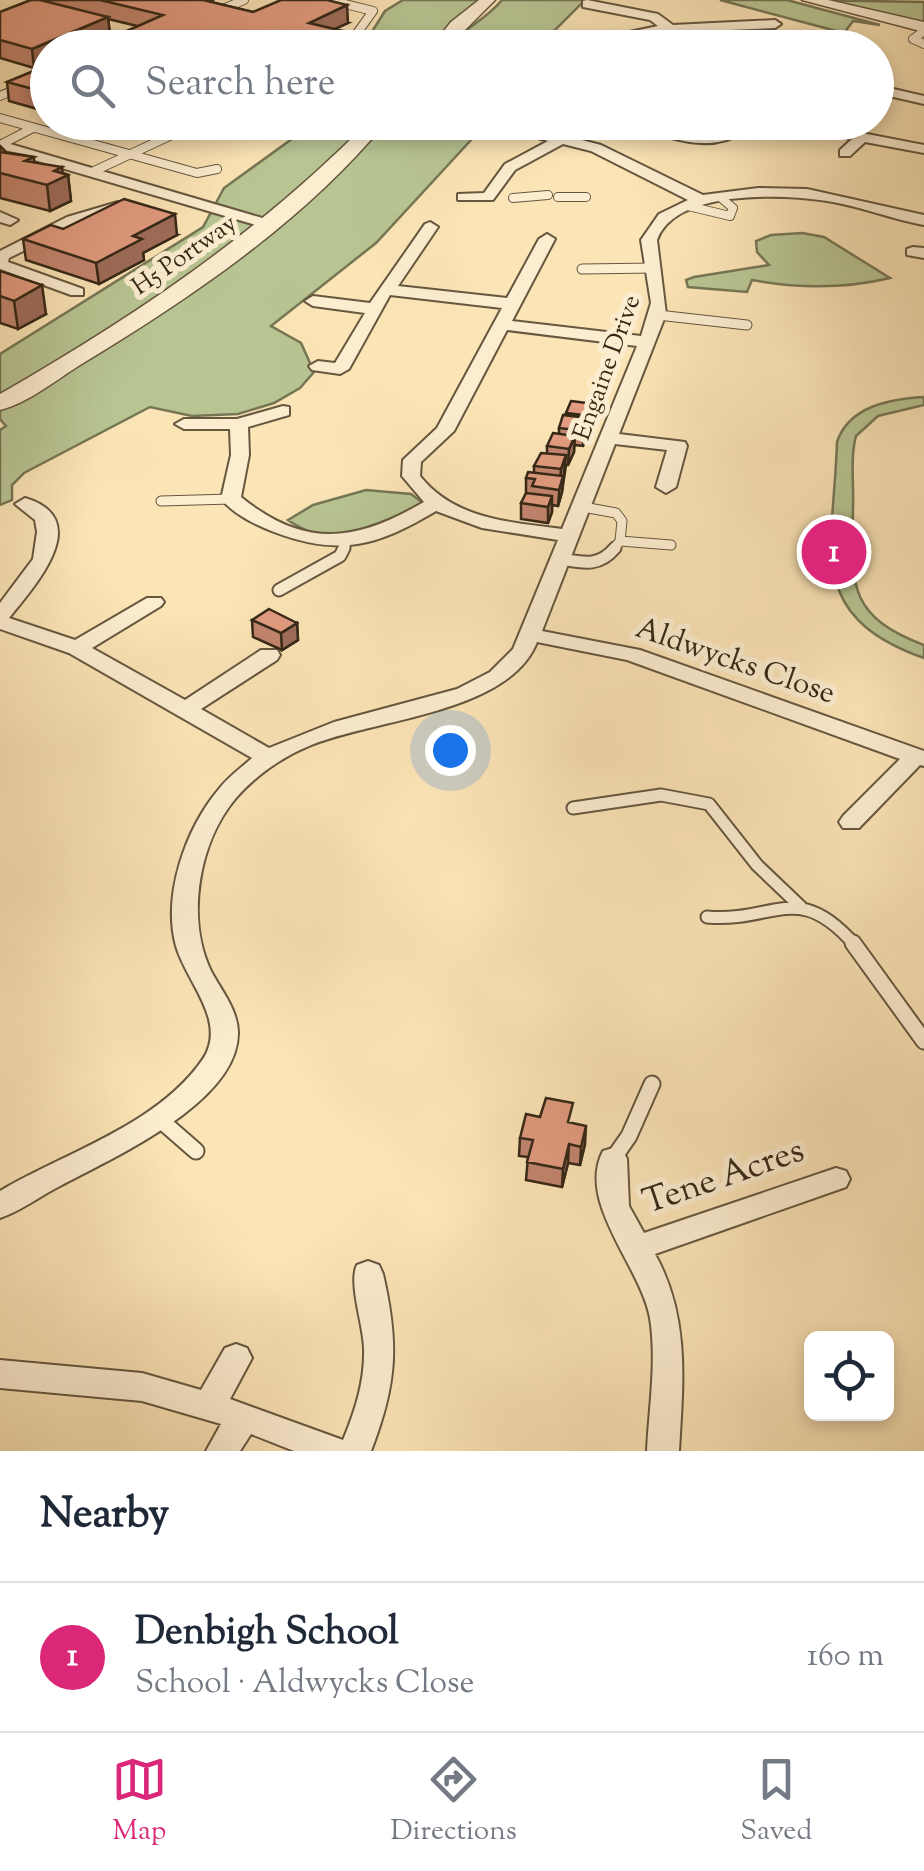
<!DOCTYPE html>
<meta charset="utf-8">
<style>
body{margin:0;font-family:"Sorts Mill Goudy",serif;background:#f6f6f7;color:#1f2937}
.controls{position:absolute;right:30px;bottom:30px;display:grid;overflow:hidden;border-radius:15px;box-shadow:0 5px 15px #0003}
.controls button{width:90px;height:90px;display:grid;place-items:center;padding:0;border:0;border-bottom:2px solid #e0e1e3;background:#fff;color:#1f2937;font:50px sans-serif}
.you{position:absolute;left:450px;top:750px;width:35px;height:35px;margin:-25px;border:8px solid #fff;border-radius:50%;background:#1a73e8;box-shadow:0 0 0 15px #1a73e833}
.badge{display:grid;place-items:center;width:65px;height:65px;border-radius:50%;background:#db2777;color:#fff;font-size:32px;font-weight:700}
.pin{position:absolute;translate:-50% -50%;border:5px solid #fff;box-shadow:0 2px 10px #0006}
.list{margin:0;padding:0;list-style:none}
h2{display:flex;justify-content:space-between;align-items:center;height:130px;margin:0;padding:0 40px;font-size:42px}
h2 small{font-size:32px;font-weight:400;color:#747a83}
.list li{display:grid;grid-template-columns:65px 1fr auto;gap:30px;align-items:center;box-sizing:border-box;height:150px;padding:0 40px;border-top:2px solid #e0e1e3}
.list b{display:block;font-size:38px;white-space:nowrap}
.list p{margin:0;font-size:32px;white-space:nowrap;color:#747a83}
.list em{font-size:32px;font-style:normal;color:#747a83}
.icon{flex:none;width:55px;height:55px;fill:none;stroke:currentColor;stroke-width:2;stroke-linecap:round;stroke-linejoin:round}
.map{position:relative;flex:none;width:924px;height:1451px;overflow:hidden}
.search{position:absolute;background:#fff;box-shadow:0 5px 15px #0003;left:30px;right:30px;top:30px;height:110px;display:flex;align-items:center;gap:25px;box-sizing:border-box;padding:0 35px;border-radius:55px;color:#747a83;font-size:38px}
.sheet{height:280px;background:#fff}
nav{display:flex;justify-content:space-around;align-items:center;box-sizing:border-box;height:140px;border-top:2px solid #e0e1e3;background:#fff;font-size:28px;color:#747a83}
nav a{display:grid;justify-items:center;gap:5px}
nav .on{color:#db2777}
.map>svg:first-child{display:block}
.green{fill:#b8c593;stroke:#767655;stroke-width:2.5}
.lines{fill:none;stroke-linecap:round;stroke-linejoin:round}
.service-far3-casing{stroke:#66573f;stroke-width:10}
.service-far2-casing{stroke:#66573f;stroke-width:11}
.service-far1-casing{stroke:#66573f;stroke-width:15}
.service-casing{stroke:#66573f;stroke-width:19}
.minor-casing{stroke:#66573f;stroke-width:4}
.tertiary-casing{stroke:#66573f;stroke-width:3}
.service-far3{stroke:#fcedd0;stroke-width:8}
.service-far2{stroke:#fcedd0;stroke-width:9}
.service-far1{stroke:#fcedd0;stroke-width:11}
.service{stroke:#fcedd0;stroke-width:15}
.minor{fill:#fcedd0;fill-rule:evenodd}
.tertiary{fill:#fcedd0;fill-rule:evenodd}
.wall{fill:#c2856e;stroke:#352817;stroke-width:2.5}
.shaded-wall{fill:#9e6c5a;stroke:#352817;stroke-width:2.5}
.building{fill:#e29b80;stroke:#352817;stroke-width:2.5}
.labels{text-anchor:middle;dominant-baseline:central;stroke-width:10;stroke-linejoin:round;paint-order:stroke}
.far-street-label{font-size:25px;fill:#352817;stroke:#fcedd0}
.street-label{font-size:30px;fill:#352817;stroke:#fcedd0}
.near-street-label{font-size:35px;fill:#352817;stroke:#fcedd0}
</style>
<div class="map">
<svg width="924" height="1451" viewBox="0 0 924 1451">
<rect width="100%" height="100%" fill="#fbe4b6"/>
<filter id="stains"><feTurbulence type="fractalNoise" baseFrequency=".002" numOctaves="4"/><feColorMatrix values="0 0 0 0 .2 0 0 0 0 .09 0 0 0 0 .02 0 0 0 .5 -.17"/></filter>
<radialGradient id="worn" r=".72"><stop offset=".6" stop-color="#630" stop-opacity="0"/><stop offset="1" stop-color="#630" stop-opacity=".3"/></radialGradient>
<!-- green -->
<path class="green" d="M403,0H488L438,47H385L388,44L371,33L385,11Z
M502,0H585L538,47L446,48C464,28 486,20 502,0Z
M720,0H787L880,25L853,21L844,33Z
M809,0L924,2V26Z
M447,122L483,127L376,243L271,326L301,343L314,372L300,388L274,403L238,414L192,416L150,407L24,473L12,485V500L0,505V430L6,426L0,419V354L203,227L224,188L314,123H378L345,160L393,123Z
M802,233L824,237L890,278C844,289 800,289 752,280L747,292L688,287L686,280L694,277L769,265L757,252L756,241L771,235Z
M924,397V405L878,416L856,436C850,458 854,485 853,507C852,582 845,615 924,645V658C803,615 834,547 837,442C849,406 890,399 924,397Z
M366,490L411,494L423,503C379,527 336,554 288,520L313,505Z"/>
<g class="lines">
<defs>
<path id="service-far3" d="M329,0L373,11L355,36
M216,12L244,0
M924,31L913,39L924,44
M0,96L48,76
M0,118L197,173L217,169
M0,145L33,128
M92,172L191,126
M558,197H586
M513,198L548,195
M688,206L730,216L733,208L720,197"/>
<path id="service-far2" d="M582,269L655,268
M658,315L747,325
M161,501L231,499
M583,507L616,513L622,521L620,541L613,550
M620,541L671,545
M343,550L346,543"/>
<path id="service-far1" d="M561,559C584,563 599,567 615,548
M279,590L340,556L344,548
M573,808L661,795L709,804L757,865L801,907
M707,917C775,923 797,879 855,945"/>
<path id="service" d="M853,943L924,1041
M157,1117L196,1151
M613,1159L629,1136L652,1084"/>
<path id="minor" d="M587,0L658,14L673,25L775,20L781,24L775,28L682,32L703,48H688L668,33C640,35 615,48 588,48L610,36L658,26L650,20L583,7V1Z
M876,85L924,96V104L876,93Z
M482,122H508L559,135L583,122H601L574,138L601,145L703,195L758,188L807,189L924,215V225C891,219 860,206 827,201C783,194 675,189 657,240L666,314L619,434L685,442L687,446L676,487L666,493L656,487L667,450L615,444L542,631L640,650L924,751V766L920,765L859,828H843L839,822L843,816L900,759L627,660L537,642C509,714 372,719 309,746C282,757 255,776 236,798C198,843 186,919 211,971C221,990 238,1010 238,1033C238,1103 112,1158 60,1186C40,1196 21,1211 0,1218V1191C66,1152 158,1125 203,1059C228,1021 186,982 176,946C162,895 186,828 219,789C228,777 241,768 252,758L69,653L0,629V603L33,559L37,532L35,520L15,504L25,498C96,519 34,587 9,618L75,640L147,598H161L164,602L161,606L92,648L185,700L261,650H277L280,655L277,660L201,709L269,748L334,722L457,689L490,672L513,649L558,540L482,528L436,511C377,546 340,557 274,532C254,524 235,515 221,499L231,455L230,429H184L175,424L184,419H237L283,406L289,407V415L248,427L249,455L241,497C306,550 357,541 424,502L402,476L403,460L437,428L502,308L390,295L349,369L340,374L312,370L309,366L318,361L335,363L365,313L313,306L305,301L313,296L370,303L425,224L430,222L438,227L398,286L507,298L539,239L547,234L555,239L512,321L641,336L651,303L641,240L659,214L688,200L591,151L563,144L515,170L493,200H458V194L484,193L505,164L548,141ZM507,330L637,346L562,529C511,522 455,520 420,476L421,462L454,431Z
M637,122C679,122 690,140 736,128L743,132C713,153 666,141 637,122Z
M805,122L924,145V153L865,142L850,156H840V150L852,139L805,128Z
M0,141L276,222L279,225L266,228L0,150Z
M118,202L126,207L123,210L78,224L9,258L8,262L83,289V295H71L0,269V251L67,217Z
M0,212L18,220L10,225L0,222Z
M913,247L924,248V258L907,255V249Z
M613,1148L623,1151L627,1159L629,1206L644,1233L836,1168L846,1171L850,1179L846,1187L655,1254C690,1317 683,1382 679,1451H647C649,1408 657,1361 650,1318C641,1267 576,1202 603,1151Z
M368,1261L379,1265L383,1274C399,1344 397,1384 371,1451H294L251,1434L240,1451H206L221,1424L142,1401L0,1388V1360L142,1373L201,1390L225,1348L236,1344L247,1348L252,1358L230,1399L343,1440C355,1411 365,1381 364,1349C364,1327 348,1283 357,1265Z"/>
<path id="tertiary" d="M479,0H495L447,48H430L451,22Z
M802,0H828L924,22V32Z
M368,122H386C304,222 189,299 80,365C56,380 28,403 0,410V394C134,317 259,233 368,122Z"/>
</defs>
<!-- service-far3 casing -->
<use href="#service-far3" class="service-far3-casing"/>
<!-- service-far2 casing -->
<use href="#service-far2" class="service-far2-casing"/>
<!-- service-far1 casing -->
<use href="#service-far1" class="service-far1-casing"/>
<!-- service casing -->
<use href="#service" class="service-casing"/>
<!-- minor casing -->
<use href="#minor" class="minor-casing"/>
<!-- tertiary casing -->
<use href="#tertiary" class="tertiary-casing"/>
<!-- service-far3 -->
<use href="#service-far3" class="service-far3"/>
<!-- service-far2 -->
<use href="#service-far2" class="service-far2"/>
<!-- service-far1 -->
<use href="#service-far1" class="service-far1"/>
<!-- service -->
<use href="#service" class="service"/>
<!-- minor -->
<use href="#minor" class="minor"/>
<!-- tertiary -->
<use href="#tertiary" class="tertiary"/>
</g>
<!-- wall -->
<path class="wall" d="M31,0H214L210,2L253,12L348,23L334,29L137,26L108,19L110,35L81,48H48L34,68L0,58V12Z
M48,65V112L9,101L7,82Z
M85,122H129L113,130Z
M0,146L6,152L34,157V162L68,175L71,201L50,211L0,198Z
M63,229L177,235L143,253L144,260L99,284L26,260L23,239Z
M0,271L46,314L18,329L0,323Z
M595,404L594,420L591,432L587,431L583,446L574,445V452L568,465H566L562,492L558,506L552,505V512L548,523L521,519V503L526,494V478L534,473V466L547,454V446L559,434V428L566,413Z
M252,620L297,623L298,640L282,650L253,637Z
M572,1123L585,1144L580,1165L568,1163L562,1187L526,1180L528,1157L519,1156L520,1138Z"/>
<!-- shaded-wall -->
<path class="shaded-wall" d="M347,5L348,23L309,41V23Z
M108,17L110,35L81,48H48V62L34,68L32,49Z
M364,36L365,48H341Z
M112,122H129L113,130Z
M62,167L63,177L68,175L71,201L50,211L47,185L54,171Z
M175,214L177,235L143,253L144,260L99,284L96,263L133,236Z
M42,285L46,314L18,329L14,301Z
M595,404L594,420L591,432V416Z
M588,418L587,434L583,446L584,431Z
M575,436L574,452L568,465L569,449Z
M566,455L562,492L558,506L561,469Z
M552,496V512L548,523V507Z
M297,623L298,640L282,650L281,633Z
M586,1126L585,1144L580,1165L581,1147Z
M569,1144L568,1163L562,1187L563,1169Z"/>
<!-- building -->
<path class="building" d="M31,0H40L108,17L32,49L0,40V12Z
M100,0H203L253,12L281,0H327L347,5L309,23L364,36L341,48H88L163,15Z
M48,65V93L7,82Z
M0,152L34,157L25,161L62,167L54,171L68,175L47,185L0,173Z
M124,199L175,214L133,236L142,239L96,263L23,239L51,225L63,229Z
M0,271L42,285L14,301L0,296Z
M571,401L595,404L591,416L566,413Z
M563,415L588,418L584,431L559,428Z
M553,433L575,436L569,449L547,446Z
M541,453L566,455L561,469L534,466Z
M528,472L563,476L559,490L532,486L535,479L526,478Z
M526,493L552,496L548,507L521,503Z
M269,609L297,623L281,633L252,620Z
M546,1098L573,1103L568,1122L586,1126L581,1147L569,1144L563,1169L527,1162L533,1140L520,1138L526,1114L540,1117Z"/>
<g class="labels">
<!-- far-street labels -->
<g class="far-street-label">
<text transform="translate(185 256) rotate(-35)">H5 Portway</text>
<text transform="translate(608 368) rotate(-70)">Engaine Drive</text>
</g>
<!-- street labels -->
<g class="street-label">
<text transform="translate(735 662) rotate(19)">Aldwycks Close</text>
</g>
<!-- near-street labels -->
<g class="near-street-label">
<text transform="translate(724 1178) rotate(-19)">Tene Acres</text>
</g>
</g>
<rect width="100%" height="100%" filter="url(#stains)"/>
<rect width="100%" height="100%" fill="url(#worn)"/>
</svg>
<div class="controls">
<button><svg class="icon" aria-label="locate" viewBox="0 0 24 24"><circle cx="12" cy="12" r="6"/><path d="M12 2v4M12 18v4M2 12h4M18 12h4"/></svg></button>
</div>
<div class="you"></div>
<div class="pin badge" style="left:834px;top:552px">1</div>
<div class="search"><svg class="icon" aria-label="search" viewBox="0 0 24 24"><circle cx="10" cy="10" r="6"/><path d="M15 15l6 6"/></svg>Search here</div>
</div>
<section class="sheet">
<h2>Nearby<small></small></h2>
<ul class="list">
<li><span class="badge">1</span><div><b>Denbigh School</b><p>School · Aldwycks Close</p></div><em>160 m</em></li>
</ul>
</section>
<nav>
<a class="on"><svg class="icon" aria-label="map" viewBox="0 0 24 24"><path d="M3 6l6-2 6 2 6-2v14l-6 2-6-2-6 2zM9 4v14M15 6v14"/></svg>Map</a>
<a><svg class="icon" aria-label="directions" viewBox="0 0 24 24"><path d="M12 3l9 9-9 9-9-9zM9 14v-3h6M13 9l2 2-2 2"/></svg>Directions</a>
<a><svg class="icon" aria-label="saved" viewBox="0 0 24 24"><path d="M7 4h10v16l-5-4-5 4z"/></svg>Saved</a>
</nav>
